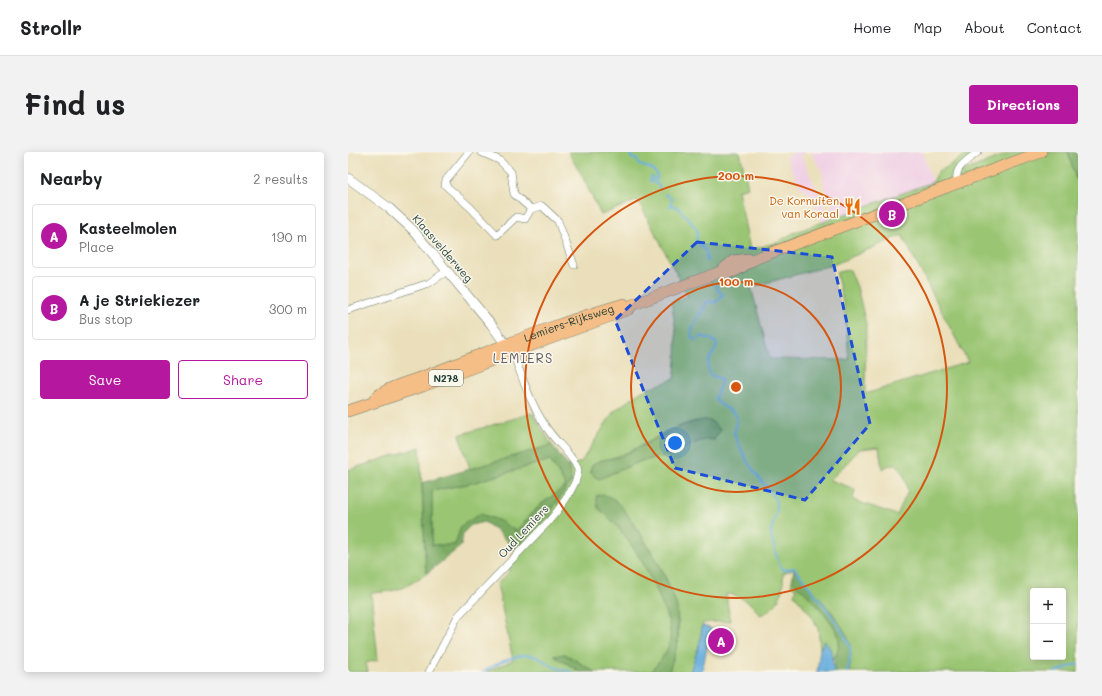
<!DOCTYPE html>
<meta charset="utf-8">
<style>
body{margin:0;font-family:Mali,sans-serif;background:#f2f2f2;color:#202124}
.controls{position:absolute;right:12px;bottom:12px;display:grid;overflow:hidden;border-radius:4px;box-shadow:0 2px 10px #0003}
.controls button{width:36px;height:36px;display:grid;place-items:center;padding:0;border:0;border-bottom:1px solid #e0e0e0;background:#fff;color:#202124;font:20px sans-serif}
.you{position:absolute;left:327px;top:291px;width:14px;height:14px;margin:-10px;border:3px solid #fff;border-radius:50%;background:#1a73e8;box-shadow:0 0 0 6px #1a73e833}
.badge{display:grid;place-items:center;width:26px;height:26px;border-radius:50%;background:#b5179e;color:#fff;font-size:13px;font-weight:700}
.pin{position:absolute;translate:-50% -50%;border:2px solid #fff;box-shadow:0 1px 4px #0006}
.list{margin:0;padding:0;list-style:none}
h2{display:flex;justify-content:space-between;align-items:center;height:52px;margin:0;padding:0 16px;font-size:17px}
h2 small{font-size:13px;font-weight:400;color:#757577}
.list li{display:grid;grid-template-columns:26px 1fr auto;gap:12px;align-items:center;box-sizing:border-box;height:64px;margin:0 8px 8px;padding:0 8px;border:1px solid #e0e0e0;border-radius:4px}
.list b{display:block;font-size:15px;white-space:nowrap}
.list p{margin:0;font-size:13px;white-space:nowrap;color:#757577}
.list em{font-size:13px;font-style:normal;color:#757577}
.actions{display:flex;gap:8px;padding:12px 16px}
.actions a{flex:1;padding:9px 0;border:1px solid #b5179e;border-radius:4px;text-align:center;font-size:14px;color:#b5179e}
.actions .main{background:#b5179e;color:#fff}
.map{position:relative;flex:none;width:730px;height:520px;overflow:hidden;border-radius:4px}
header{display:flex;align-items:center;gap:24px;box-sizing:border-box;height:56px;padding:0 20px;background:#fff;border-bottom:1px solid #e0e0e0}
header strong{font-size:19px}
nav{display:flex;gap:22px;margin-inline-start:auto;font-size:14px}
.intro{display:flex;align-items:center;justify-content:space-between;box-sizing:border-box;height:96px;padding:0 24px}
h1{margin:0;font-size:28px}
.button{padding:10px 18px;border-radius:4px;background:#b5179e;color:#fff;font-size:14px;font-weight:700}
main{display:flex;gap:24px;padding:0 24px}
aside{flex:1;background:#fff;border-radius:4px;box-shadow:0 2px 10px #0003}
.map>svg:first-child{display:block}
.built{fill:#f0d0e5}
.green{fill:#9ac572;stroke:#5c8153;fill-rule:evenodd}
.forest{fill:#7baa64;stroke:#4d744c;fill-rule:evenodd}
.water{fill:#67aede;stroke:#437689}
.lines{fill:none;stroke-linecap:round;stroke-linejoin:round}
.stream{stroke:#67aede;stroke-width:2}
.minor-casing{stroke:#667663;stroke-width:8}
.tertiary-casing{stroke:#667663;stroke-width:10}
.primary-casing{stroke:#667663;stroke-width:12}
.minor{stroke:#fff;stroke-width:7}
.tertiary{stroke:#fff;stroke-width:9}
.primary{stroke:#f6be87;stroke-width:11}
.marked{fill:#1d4ed8;fill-opacity:0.2;stroke:#1d4ed8;stroke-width:3;stroke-dasharray:8 5;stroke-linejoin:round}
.ring{fill:none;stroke:#d45610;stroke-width:2}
.labels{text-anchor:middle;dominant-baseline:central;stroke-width:3;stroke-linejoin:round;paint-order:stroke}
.shield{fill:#fbf7ec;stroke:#61756b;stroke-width:1}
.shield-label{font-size:10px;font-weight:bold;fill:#1f3d34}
.food-label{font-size:11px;fill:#c56008;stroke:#fbf7ec;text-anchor:end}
.street-label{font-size:11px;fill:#1f3d34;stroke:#fbf7ec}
.quarter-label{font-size:13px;letter-spacing:1px;fill:#645f65;stroke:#fbf7ec}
.centre{fill:#d45610;stroke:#fbf7ec;stroke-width:2}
.ring-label{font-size:12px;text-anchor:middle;font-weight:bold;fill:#d45610;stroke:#fbf7ec;stroke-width:3;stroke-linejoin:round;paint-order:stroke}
</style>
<header>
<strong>Strollr</strong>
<nav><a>Home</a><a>Map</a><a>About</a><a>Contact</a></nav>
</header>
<div class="intro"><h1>Find us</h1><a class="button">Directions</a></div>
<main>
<aside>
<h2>Nearby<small>2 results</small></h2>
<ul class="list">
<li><span class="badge">A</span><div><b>Kasteelmolen</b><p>Place</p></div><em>190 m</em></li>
<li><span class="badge">B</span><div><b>A je Striekiezer</b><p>Bus stop</p></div><em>300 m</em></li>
</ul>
<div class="actions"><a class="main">Save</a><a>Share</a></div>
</aside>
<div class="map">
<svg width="730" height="520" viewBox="0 0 730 520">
<rect width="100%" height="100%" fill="#fbf7ec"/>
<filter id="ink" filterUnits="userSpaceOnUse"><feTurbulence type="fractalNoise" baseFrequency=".025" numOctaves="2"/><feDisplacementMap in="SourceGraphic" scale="8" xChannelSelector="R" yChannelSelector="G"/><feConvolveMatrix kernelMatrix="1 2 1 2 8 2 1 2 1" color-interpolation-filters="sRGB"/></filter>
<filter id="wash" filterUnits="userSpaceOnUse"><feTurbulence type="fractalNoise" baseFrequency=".012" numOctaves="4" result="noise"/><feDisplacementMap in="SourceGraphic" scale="16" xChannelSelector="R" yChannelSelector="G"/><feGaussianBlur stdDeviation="0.9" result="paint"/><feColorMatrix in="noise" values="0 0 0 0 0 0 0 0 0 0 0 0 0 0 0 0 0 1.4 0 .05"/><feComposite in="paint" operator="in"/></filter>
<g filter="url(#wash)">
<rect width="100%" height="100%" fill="#eadfba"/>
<!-- built -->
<path class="built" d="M449,0H459L453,3L478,59L485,55L476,34L474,19L463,0H574L585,30L475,71L460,40L452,35L437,4Z"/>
<!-- green -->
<path class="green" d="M220,0H392L400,35L390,38L402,98L430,90L445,81L585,30L591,18H594L622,0H625L611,21L664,0H722L720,1L730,32V520H501L503,503L486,463L446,417L435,421C436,441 431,456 412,463C404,451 393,443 378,442L382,469L355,471L352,490L342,520H321C323,510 328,500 330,490C336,442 303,397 277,359L250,356C281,381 300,417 315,454C319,465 324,477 322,489C320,501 310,511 303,520H247L217,502L206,504L233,520H138L165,508L149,432L161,420L167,398L200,363L223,329L220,314L233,310L266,259L294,239L326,227C330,200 329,177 323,150L340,144L290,48L253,63L233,22ZM554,83L620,210L517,242L518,172L509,135L502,118L488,120L497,159L501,208L422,207L403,135L487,112ZM358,268L370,275L366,288L360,287L350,290L319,304L293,309L257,324L250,309C288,304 323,269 358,268ZM531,295L534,317C554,304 556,325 560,339L549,363L505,348L507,337L482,328L512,297ZM685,439H715V505H685Z
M184,261L204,293L122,317L111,283Z
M72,295L78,422C55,437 51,439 23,441L30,508L18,511L20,520H0V318Z
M202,308L218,334L192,353L168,379L142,366L113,374L107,393H84V339L124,331Z
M444,429C457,440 487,469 491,485C493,492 488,503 485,509L483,498L476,489L472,497L470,476L463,463L446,442L449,437L443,433Z"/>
<!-- forest -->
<path class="forest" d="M730,0V30H729L720,1Z
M355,268C362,268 368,271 372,278L366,288L360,287L350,290L322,303L293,309L251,327L246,324L242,320C243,306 263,308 273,304C300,293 325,273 355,268Z
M204,293L220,314L223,329L200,363L167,398L147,377L136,370L123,373L115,381L113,394L78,422L74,331ZM202,308L218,334L192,353L168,379L150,368L132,362L113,374L107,393H84V339L124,331Z
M255,342L266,347L277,359L310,411L325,443L329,455L330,490L321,520H303C310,511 320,501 322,489C324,477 319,465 315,454C300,417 281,381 250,356L248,344Z
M446,417C461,435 496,470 502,492C504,501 502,511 501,520H486C485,508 492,498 491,487C490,472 456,439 444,429Z
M217,502L247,520H233L206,504Z"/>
<!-- water -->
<path class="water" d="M354,474L363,476L354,520H342L352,490Z
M477,489L483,498L486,520H469L472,497Z"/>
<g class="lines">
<!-- stream -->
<path class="stream" d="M283,0V6L289,7L291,13L302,16L309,22V28L303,25L302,29L310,32L312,37
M317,42L324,47L322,54H328C334,60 347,72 349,79C350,83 348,85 348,89L358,99L359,109
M367,132L370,139L375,142C370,148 368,153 360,149L358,152L345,174L343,184L347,188L353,184L365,188L369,192C368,204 355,204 362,223L373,227V230L367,247C383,265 394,253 386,282L400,311L427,347L429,358L423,378V384L431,412L436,418L446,416C460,433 496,476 502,495C504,502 501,513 499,520
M135,520C148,512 170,500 186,504C193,506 201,513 208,516C213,518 218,517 223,520
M707,520L730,512"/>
</g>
</g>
<g filter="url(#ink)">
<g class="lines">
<defs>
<path id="minor" d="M121,0L98,28L97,33L122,55L149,83L168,65L177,67L183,57L194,54L210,69L226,113
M133,0L151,8L163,20L166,42L183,57
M610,31C604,16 620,8 630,0
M0,158L81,131L99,119
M81,520L110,464L200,370C210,359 229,334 230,319C230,310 209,290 203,282C185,259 175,228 165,201"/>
<path id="tertiary" d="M0,26L41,56L65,78L143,172L161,197"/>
<g id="primary">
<path d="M372,120C389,124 396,111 409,106L693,0"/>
<path id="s1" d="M27,247C33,237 66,228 77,224C143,199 208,171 276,152"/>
<path d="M0,259L75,234L257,166L281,157L284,153L372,120L385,109L400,107L404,108"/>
</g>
</defs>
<!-- minor casing -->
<use href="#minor" class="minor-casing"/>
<!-- tertiary casing -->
<use href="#tertiary" class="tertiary-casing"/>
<!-- primary casing -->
<use href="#primary" class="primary-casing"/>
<!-- minor -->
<use href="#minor" class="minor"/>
<!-- tertiary -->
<use href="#tertiary" class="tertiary"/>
<!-- primary -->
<use href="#primary" class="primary"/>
</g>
</g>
<!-- marked area -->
<path class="marked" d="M349,90L484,105L522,272L457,348L327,316L267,168Z"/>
<!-- distance rings -->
<g class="ring">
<circle cx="388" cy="235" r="105"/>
<circle cx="388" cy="235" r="211"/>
</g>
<!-- icons -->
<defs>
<symbol id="restaurant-bare" viewBox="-9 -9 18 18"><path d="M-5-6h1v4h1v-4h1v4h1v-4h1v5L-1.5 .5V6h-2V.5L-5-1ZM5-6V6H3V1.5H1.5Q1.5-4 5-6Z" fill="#e8710a" stroke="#fbf7ec" stroke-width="2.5" paint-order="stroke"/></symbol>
</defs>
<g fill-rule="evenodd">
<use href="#restaurant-bare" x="492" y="42" width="25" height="25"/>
</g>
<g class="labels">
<!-- shield labels -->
<rect class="shield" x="81" y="218" width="34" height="16" rx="3"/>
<g class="shield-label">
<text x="98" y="226">N278</text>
</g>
<!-- food labels -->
<g class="food-label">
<text x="491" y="48">De Kornuiten<tspan x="491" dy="13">van Koraal</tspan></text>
</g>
<!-- street labels -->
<g class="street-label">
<text transform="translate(95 96) rotate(49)">Klaasvelderweg</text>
<text stroke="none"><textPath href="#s1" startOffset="209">Lemiers-Rijksweg</textPath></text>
<text transform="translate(175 379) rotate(-47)">Oud Lemiers</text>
</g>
<!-- quarter labels -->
<g class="quarter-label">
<text x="175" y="205">LEMIERS</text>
</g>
</g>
<circle cx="388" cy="235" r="6" class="centre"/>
<g class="ring-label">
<text x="388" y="28">200 m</text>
<text x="388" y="134">100 m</text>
</g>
</svg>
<div class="controls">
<button>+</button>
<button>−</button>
</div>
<div class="you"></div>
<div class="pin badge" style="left:373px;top:489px">A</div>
<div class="pin badge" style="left:544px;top:62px">B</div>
</div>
</main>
